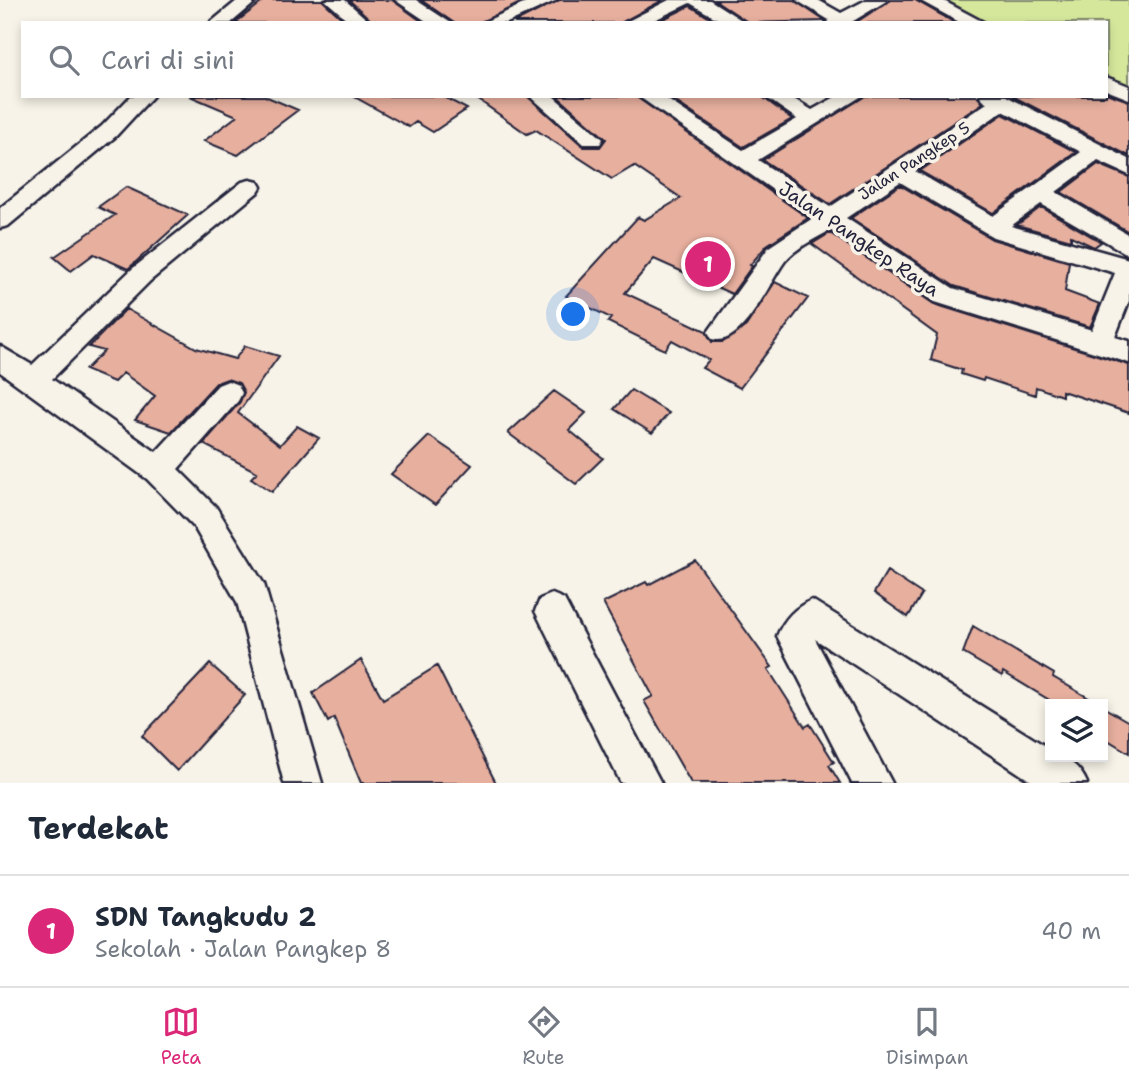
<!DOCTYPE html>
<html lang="id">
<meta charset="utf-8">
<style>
body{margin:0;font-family:"Shantell Sans",sans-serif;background:#f6f6f7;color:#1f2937}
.controls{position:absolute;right:21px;bottom:21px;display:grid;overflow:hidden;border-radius:0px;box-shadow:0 4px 10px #0003}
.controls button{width:63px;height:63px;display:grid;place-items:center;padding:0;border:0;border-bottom:2px solid #e0e1e3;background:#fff;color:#1f2937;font:35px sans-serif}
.you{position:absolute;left:574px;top:315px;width:24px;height:24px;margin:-18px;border:5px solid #fff;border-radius:50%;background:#1a73e8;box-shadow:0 0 0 10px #1a73e833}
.badge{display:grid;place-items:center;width:46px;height:46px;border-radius:50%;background:#db2777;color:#fff;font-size:23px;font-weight:700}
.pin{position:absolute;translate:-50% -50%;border:4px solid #fff;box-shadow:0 2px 7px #0006}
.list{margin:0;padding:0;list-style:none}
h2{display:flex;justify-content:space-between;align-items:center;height:91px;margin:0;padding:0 28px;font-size:30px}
h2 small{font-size:23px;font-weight:400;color:#747a83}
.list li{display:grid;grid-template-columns:46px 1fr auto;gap:21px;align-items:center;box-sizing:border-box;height:112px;padding:0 28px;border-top:2px solid #e0e1e3}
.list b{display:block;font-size:26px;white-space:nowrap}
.list p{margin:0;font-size:23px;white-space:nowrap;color:#747a83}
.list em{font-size:23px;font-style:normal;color:#747a83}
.icon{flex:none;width:38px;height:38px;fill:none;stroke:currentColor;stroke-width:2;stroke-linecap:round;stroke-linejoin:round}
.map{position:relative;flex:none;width:1129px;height:783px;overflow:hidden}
.search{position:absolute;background:#fff;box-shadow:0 4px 10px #0003;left:21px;right:21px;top:21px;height:77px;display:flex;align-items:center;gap:18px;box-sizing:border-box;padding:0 24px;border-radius:0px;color:#747a83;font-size:26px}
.sheet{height:203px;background:#fff}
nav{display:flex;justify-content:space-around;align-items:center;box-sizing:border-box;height:98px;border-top:2px solid #e0e1e3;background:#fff;font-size:19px;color:#747a83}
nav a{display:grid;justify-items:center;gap:4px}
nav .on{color:#db2777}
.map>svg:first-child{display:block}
.green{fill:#d5e79b;stroke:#7c846b;stroke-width:2}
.building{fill:#e7af9e;stroke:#22223b;stroke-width:2}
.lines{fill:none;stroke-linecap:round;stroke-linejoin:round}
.minor-casing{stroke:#22223b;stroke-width:5}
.minor{fill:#f7f3e8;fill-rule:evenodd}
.labels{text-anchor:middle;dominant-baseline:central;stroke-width:7;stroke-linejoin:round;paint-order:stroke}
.far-street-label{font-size:16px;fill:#22223b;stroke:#f7f3e8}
.street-label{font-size:19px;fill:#22223b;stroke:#f7f3e8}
</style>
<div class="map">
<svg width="1129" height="783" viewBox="0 0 1129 783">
<rect width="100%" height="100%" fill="#f7f3e8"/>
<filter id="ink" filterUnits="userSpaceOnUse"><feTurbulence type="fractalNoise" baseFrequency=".0143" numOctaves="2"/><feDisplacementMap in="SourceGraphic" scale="14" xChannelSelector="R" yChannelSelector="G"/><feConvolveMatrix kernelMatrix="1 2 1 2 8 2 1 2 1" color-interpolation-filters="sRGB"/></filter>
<g filter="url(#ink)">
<!-- green -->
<path class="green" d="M928,0H1129V93L1106,83V23H976Z"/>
<!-- building -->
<path class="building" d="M265,0H322L347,23H235Z
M349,0H392L424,23H374Z
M421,0H526L480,23H454Z
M559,0H663L621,23H514Z
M715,0H794L825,21L749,23Z
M890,0H915L955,23H855Z
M690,6L718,23H655Z
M1106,93L1129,101V156L1012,96H1106Z
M190,96H265L298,110L238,155L204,141L237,116Z
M353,96H442L467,109L433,132L416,122L409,127Z
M473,96H527L584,147H600L606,139L557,96H635L808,218L767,245L750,265L752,266L732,294L654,259L625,293L706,331L712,342H723L746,326L775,282L808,298L740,388L702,368L709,360L672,340L665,350L608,322L611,318L566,296L638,217L644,220L681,198L634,166L612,179L536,130L527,134Z
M667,96H761L792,119L743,147Z
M865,96H977L983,103L830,204L763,160Z
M1003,114L1076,152L993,213L920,171Z
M1098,164L1129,177V232L1061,192Z
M900,185L992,239L1069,262L1065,291L1100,304L1090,327L954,286L851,218Z
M126,187L188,215L128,269L94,254L71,271L54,257L115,215L98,207Z
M1041,207L1101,242L1094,247L1071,236V240L1017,225Z
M830,233L934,304L1129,365V413L1062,391V396L1036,387L1035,395L984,378L983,381L961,374L962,370L931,360L937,335L812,244Z
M126,309L196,348L235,359L245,346L279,356L238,413L280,445L297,426L319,438L272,492L251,478L257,472L203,444L240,402L244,392L239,383L227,379L216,383L171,432L135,420L155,396L123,373L114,382L85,370L104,351L89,347Z
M631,390L669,413L652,433L614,409Z
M554,391L586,413L569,430L603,458L576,484L508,433Z
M429,436L472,465L435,505L391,474Z
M695,560L772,667L768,669L805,727L810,724L834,762L829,765L840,783H691L644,701L653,696L603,603L646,582L648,585Z
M887,571L922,594L908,617L874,593Z
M973,626L1054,674L1053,677L1099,704H1056L1003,672L1002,676L963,653Z
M361,660L383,699L437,666L496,783H361L334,718L328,722L313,693Z
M210,664L245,695L177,771L142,736Z
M1103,707L1129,722V753L1103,737Z"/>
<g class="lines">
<defs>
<path id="minor" d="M238,0H258L231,23H210Z
M325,0H345L371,23H351Z
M395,0H416L451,23H429Z
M532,0H557L507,23H482Z
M669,0H710L746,23H724L690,3L648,23H624Z
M796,0H818L841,13L866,0H888L850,23H827L829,20Z
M919,0H942L985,23H961Z
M1106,77L1129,86V99L1106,90Z
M131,96H153L116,136L8,226L0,228V208L102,126Z
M530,96H553L603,139L600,144H584Z
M638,96H662L743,150L797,119L764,96H789L812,110L837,96H862L758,160L830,207L987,103L980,96H1006L1129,159V175L1098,161L1056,192L1129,235V255L1041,204L1011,226L1129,259V301L1115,337L1129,341V363L935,302L830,230C816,239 795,248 785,261C769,282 742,349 712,339L708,332L769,247L813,218ZM1003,111L1081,152L993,216L915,171ZM900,182L993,237L1115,273L1092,330L953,288L846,218Z
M250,180L258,182L261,187L258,192L150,281L52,379L156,452L218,385L228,381L238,385L242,393L238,401L178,469L216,507L264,584L322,783H284L237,602L194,527L147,479L0,372V346L32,365L132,269L242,182Z
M552,594L564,599L661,783H621L535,611L540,599Z
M812,600L1050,749V757C1069,757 1080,767 1087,783H1034L815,639L892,783H852L777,636C784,619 795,607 812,600Z"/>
</defs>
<!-- minor casing -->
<use href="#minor" class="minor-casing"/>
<!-- minor -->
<use href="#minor" class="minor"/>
</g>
</g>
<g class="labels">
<!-- far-street labels -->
<g class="far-street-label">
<text transform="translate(914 161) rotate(-33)">Jalan Pangkep 5</text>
</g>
<!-- street labels -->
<g class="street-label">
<text transform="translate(859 239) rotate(34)">Jalan Pangkep Raya</text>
</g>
</g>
</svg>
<div class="controls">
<button><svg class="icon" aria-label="layers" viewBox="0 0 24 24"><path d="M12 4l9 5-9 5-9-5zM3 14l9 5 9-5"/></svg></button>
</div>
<div class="you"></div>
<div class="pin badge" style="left:708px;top:264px">1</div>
<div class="search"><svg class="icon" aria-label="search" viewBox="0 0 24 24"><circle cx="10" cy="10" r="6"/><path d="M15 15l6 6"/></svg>Cari di sini</div>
</div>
<section class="sheet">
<h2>Terdekat<small></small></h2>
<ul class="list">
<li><span class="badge">1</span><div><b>SDN Tangkudu 2</b><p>Sekolah · Jalan Pangkep 8</p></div><em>40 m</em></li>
</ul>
</section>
<nav>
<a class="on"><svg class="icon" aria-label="map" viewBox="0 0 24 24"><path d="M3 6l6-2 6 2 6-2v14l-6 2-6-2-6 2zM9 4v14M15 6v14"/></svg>Peta</a>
<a><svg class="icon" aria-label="directions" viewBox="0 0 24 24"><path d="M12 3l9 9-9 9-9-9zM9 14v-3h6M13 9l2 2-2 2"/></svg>Rute</a>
<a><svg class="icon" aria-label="saved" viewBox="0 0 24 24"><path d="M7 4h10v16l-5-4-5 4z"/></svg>Disimpan</a>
</nav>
